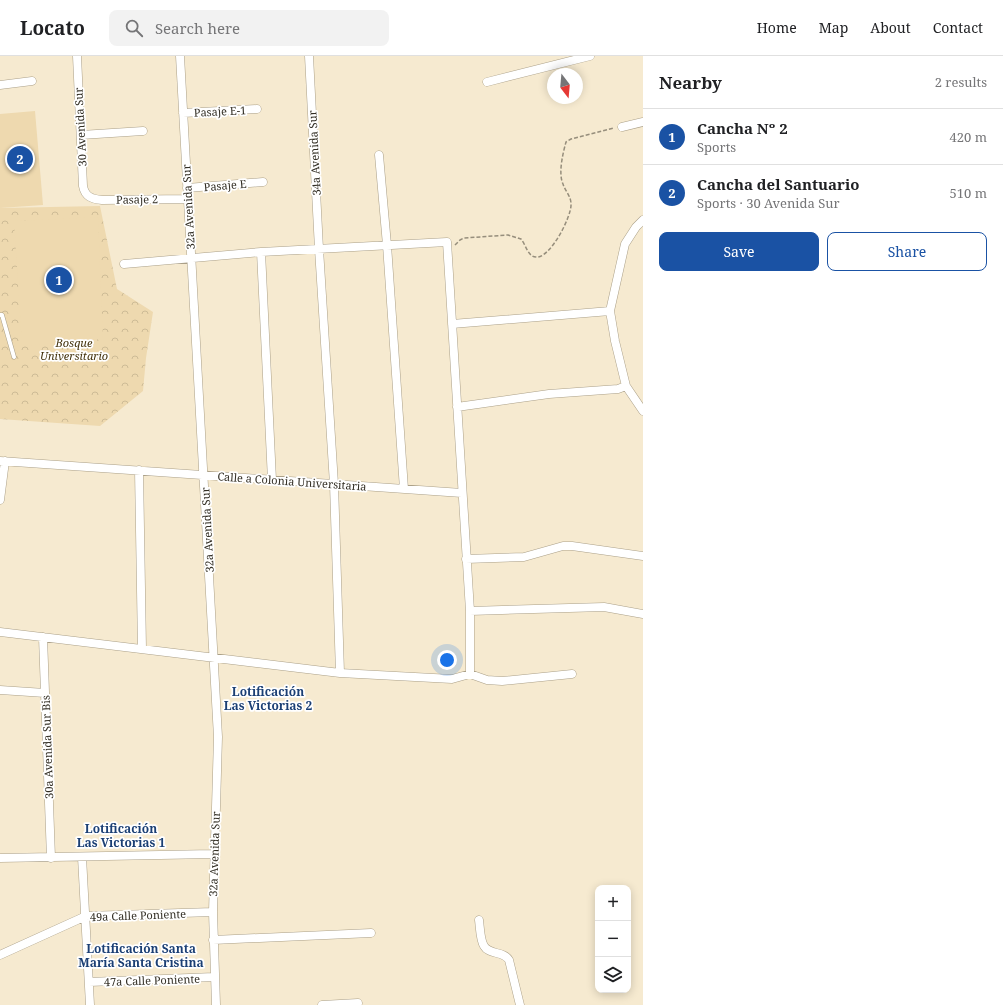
<!DOCTYPE html>
<meta charset="utf-8">
<style>
body{margin:0;font-family:"Noto Serif",serif;background:#f2f2f2;color:#202124}
.controls{position:absolute;right:12px;bottom:12px;display:grid;overflow:hidden;border-radius:8px;box-shadow:0 2px 10px #0003}
.controls button{width:36px;height:36px;display:grid;place-items:center;padding:0;border:0;border-bottom:1px solid #e0e0e0;background:#fff;color:#202124;font:20px sans-serif}
.compass{position:absolute;left:547px;top:12px;width:36px;height:36px;border-radius:50%;background:#fff;box-shadow:0 2px 10px #0003;rotate:164deg}
.you{position:absolute;left:447px;top:604px;width:14px;height:14px;margin:-10px;border:3px solid #fff;border-radius:50%;background:#1a73e8;box-shadow:0 0 0 6px #1a73e833}
.badge{display:grid;place-items:center;width:26px;height:26px;border-radius:50%;background:#1a52a4;color:#fff;font-size:13px;font-weight:700}
.pin{position:absolute;translate:-50% -50%;border:2px solid #fff;box-shadow:0 1px 4px #0006}
.list{margin:0;padding:0;list-style:none}
h2{display:flex;justify-content:space-between;align-items:center;height:52px;margin:0;padding:0 16px;font-size:17px}
h2 small{font-size:13px;font-weight:400;color:#757577}
.list li{display:grid;grid-template-columns:26px 1fr auto;gap:12px;align-items:center;box-sizing:border-box;height:56px;padding:0 16px;border-top:1px solid #e0e0e0}
.list b{display:block;font-size:15px;white-space:nowrap}
.list p{margin:0;font-size:13px;white-space:nowrap;color:#757577}
.list em{font-size:13px;font-style:normal;color:#757577}
.actions{display:flex;gap:8px;padding:12px 16px}
.actions a{flex:1;padding:9px 0;border:1px solid #1a52a4;border-radius:8px;text-align:center;font-size:14px;color:#1a52a4}
.actions .main{background:#1a52a4;color:#fff}
.icon{flex:none;width:22px;height:22px;fill:none;stroke:currentColor;stroke-width:2;stroke-linecap:round;stroke-linejoin:round}
.map{position:relative;flex:none;width:643px;height:949px;overflow:hidden}
header{display:flex;align-items:center;gap:24px;box-sizing:border-box;height:56px;padding:0 20px;background:#fff;border-bottom:1px solid #e0e0e0}
header strong{font-size:19px}
nav{display:flex;gap:22px;margin-inline-start:auto;font-size:14px}
.search{width:280px;height:36px;background:#f2f2f2;display:flex;align-items:center;gap:10px;box-sizing:border-box;padding:0 14px;border-radius:8px;color:#757577;font-size:15px}
main{display:flex}
aside{flex:1;background:#fff}
.map>svg:first-child{display:block}
.forest{fill:url(#forest-crowns)}
.green{fill:#eed9af}
.lines{fill:none;stroke-linecap:round;stroke-linejoin:round}
.service-casing{stroke:#aba088;stroke-width:5}
.minor-casing{stroke:#aba088;stroke-width:9}
.path{stroke:#968e7c;stroke-width:1.5;stroke-dasharray:4 2;stroke-linecap:butt}
.service{stroke:#fff;stroke-width:4}
.minor{stroke:#fff;stroke-width:8}
.labels{text-anchor:middle;dominant-baseline:central;stroke-width:3.5;stroke-linejoin:round;paint-order:stroke}
.street-label{font-size:11px;fill:#322e24;stroke:#fff}
.park-label{font-size:11px;font-style:italic;fill:#43320c;stroke:#fff}
.neighbourhood-label{font-size:12px;font-weight:bold;fill:#1b3f74;stroke:#fff}
</style>
<header>
<strong>Locato</strong>
<div class="search"><svg class="icon" aria-label="search" viewBox="0 0 24 24"><circle cx="10" cy="10" r="6"/><path d="M15 15l6 6"/></svg>Search here</div>
<nav><a>Home</a><a>Map</a><a>About</a><a>Contact</a></nav>
</header>
<main>
<div class="map">
<svg width="643" height="949" viewBox="0 0 643 949">
<defs>
<pattern id="forest-crowns" width="20" height="18" patternUnits="userSpaceOnUse"><rect width="20" height="18" fill="#eed9af"/><path d="M2 6a3 3 0 1 1 6 0M12 15a3 3 0 1 1 6 0" fill="none" stroke="#cdbb96"/></pattern>
</defs>
<rect width="100%" height="100%" fill="#f6ead0"/>
<!-- forest -->
<path class="forest" d="M100,150L117,233L153,256L146,302L143,335L100,370L0,363V152Z"/>
<!-- green -->
<path class="green" d="M35,55L43,149L0,152V58Z
M98,161L103,283L22,290L14,165Z"/>
<g class="lines">
<defs>
<path id="service" d="M0,259H2L14,301"/>
<path id="minor" d="M77,0L83,130C85,141 92,143 102,144L188,143
M180,0L218,681L213,856L216,949
M309,0L319,193L334,428L340,617
M487,26L590,0
M0,29L32,25
M183,57L257,53
M622,71L643,66
M81,79L143,75
M379,99L387,189L404,433
M187,132L263,126
M643,164L636,171L625,188L610,255L615,285L626,330L643,355
M261,196L272,424
M124,208L261,196L447,186L470,555V618
M452,268L610,255
M457,351L549,338L618,333L626,330
M0,405L462,437
M139,414L142,593
M0,444L5,405
M466,503L524,501L563,490H572L643,500
M470,555L604,551L643,558
M0,576L340,617L452,623L470,618L487,624L502,625L572,618
M43,581L51,802
M0,634L45,637
M82,801L90,949
M0,802L213,798
M479,864C480,871 480,884 484,890C489,899 504,895 509,904L520,949
M213,884L371,877
M0,899L86,860L213,856
M89,926L214,921
M322,949L358,947"/>
</defs>
<!-- service casing -->
<use href="#service" class="service-casing"/>
<!-- minor casing -->
<use href="#minor" class="minor-casing"/>
<!-- path -->
<path class="path" d="M455,189L460,184L464,182L508,179L521,183C526,189 528,201 536,201C550,203 572,160 571,148C571,140 565,135 563,128C558,117 563,97 566,86L571,83L614,72"/>
<!-- service -->
<use href="#service" class="service"/>
<!-- minor -->
<use href="#minor" class="minor"/>
</g>
<g class="labels">
<!-- street labels -->
<g class="street-label">
<text transform="translate(220 55) rotate(-3)">Pasaje E-1</text>
<text transform="translate(80 71) rotate(-93)">30 Avenida Sur</text>
<text transform="translate(314 97) rotate(-93)">34a Avenida Sur</text>
<text transform="translate(225 129) rotate(-5)">Pasaje E</text>
<text transform="translate(137 143) rotate(-1)">Pasaje 2</text>
<text transform="translate(188 151) rotate(-93)">32a Avenida Sur</text>
<text transform="translate(292 425) rotate(4)">Calle a Colonia Universitaria</text>
<text transform="translate(207 474) rotate(-93)">32a Avenida Sur</text>
<text transform="translate(47 691) rotate(-92)">30a Avenida Sur Bis</text>
<text transform="translate(214 798) rotate(-88)">32a Avenida Sur</text>
<text transform="translate(138 859) rotate(-2)">49a Calle Poniente</text>
<text transform="translate(152 924) rotate(-2)">47a Calle Poniente</text>
</g>
<!-- park labels -->
<g class="park-label">
<text x="74" y="286">Bosque<tspan x="74" dy="13">Universitario</tspan></text>
</g>
<!-- neighbourhood labels -->
<g class="neighbourhood-label">
<text x="268" y="635">Lotificación<tspan x="268" dy="14">Las Victorias 2</tspan></text>
<text x="121" y="772">Lotificación<tspan x="121" dy="14">Las Victorias 1</tspan></text>
<text x="141" y="892">Lotificación Santa<tspan x="141" dy="14">María Santa Cristina</tspan></text>
</g>
</g>
</svg>
<div class="controls">
<button>+</button>
<button>−</button>
<button><svg class="icon" aria-label="layers" viewBox="0 0 24 24"><path d="M12 4l9 5-9 5-9-5zM3 14l9 5 9-5"/></svg></button>
</div>
<svg class="compass" viewBox="-18 -18 36 36"><path d="M0-13l5 13h-10z" fill="#e53935"/><path d="M0 13l5-13h-10z" fill="#757577"/></svg>
<div class="you"></div>
<div class="pin badge" style="left:59px;top:224px">1</div>
<div class="pin badge" style="left:20px;top:103px">2</div>
</div>
<aside>
<h2>Nearby<small>2 results</small></h2>
<ul class="list">
<li><span class="badge">1</span><div><b>Cancha Nº 2</b><p>Sports</p></div><em>420 m</em></li>
<li><span class="badge">2</span><div><b>Cancha del Santuario</b><p>Sports · 30 Avenida Sur</p></div><em>510 m</em></li>
</ul>
<div class="actions"><a class="main">Save</a><a>Share</a></div>
</aside>
</main>
